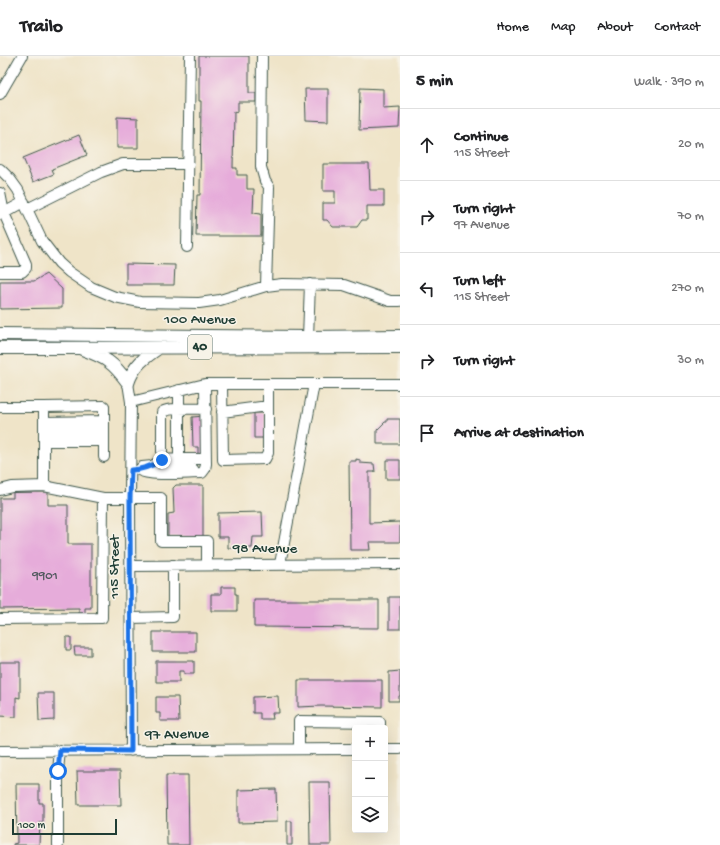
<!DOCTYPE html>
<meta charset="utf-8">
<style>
body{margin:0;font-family:"Gochi Hand",sans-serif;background:#f2f2f2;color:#202124}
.controls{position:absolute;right:12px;bottom:12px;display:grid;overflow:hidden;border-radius:4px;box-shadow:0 4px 16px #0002}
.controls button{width:36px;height:36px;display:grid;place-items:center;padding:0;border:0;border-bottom:1px solid #e0e0e0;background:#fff;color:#202124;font:20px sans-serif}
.scale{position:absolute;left:12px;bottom:10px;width:105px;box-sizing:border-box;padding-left:4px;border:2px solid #1f3d34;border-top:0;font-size:11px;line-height:14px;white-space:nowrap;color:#1f3d34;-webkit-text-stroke:3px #f7f3e8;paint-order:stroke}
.stop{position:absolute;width:12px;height:12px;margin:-9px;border:3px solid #1a73e8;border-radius:50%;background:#fff}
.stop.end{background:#1a73e8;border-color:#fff;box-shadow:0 1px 4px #0008}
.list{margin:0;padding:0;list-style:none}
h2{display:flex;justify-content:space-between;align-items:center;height:52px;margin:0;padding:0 16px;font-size:17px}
h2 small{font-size:13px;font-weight:400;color:#757577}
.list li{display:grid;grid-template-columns:26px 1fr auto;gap:12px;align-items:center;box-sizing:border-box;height:72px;padding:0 16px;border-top:1px solid #e0e0e0}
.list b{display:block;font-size:15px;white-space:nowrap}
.list p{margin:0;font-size:13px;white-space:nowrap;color:#757577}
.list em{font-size:13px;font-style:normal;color:#757577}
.icon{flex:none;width:22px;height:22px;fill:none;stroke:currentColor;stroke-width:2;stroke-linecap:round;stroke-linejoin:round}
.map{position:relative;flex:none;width:400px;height:789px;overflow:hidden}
header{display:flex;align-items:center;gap:24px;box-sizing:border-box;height:56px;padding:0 20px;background:#fff;border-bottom:1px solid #e0e0e0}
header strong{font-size:19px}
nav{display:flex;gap:22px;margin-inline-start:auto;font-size:14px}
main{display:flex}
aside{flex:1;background:#fff}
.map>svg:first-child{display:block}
.building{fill:#e6acda}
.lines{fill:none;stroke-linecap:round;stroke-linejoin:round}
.minor-casing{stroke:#3e564a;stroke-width:12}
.major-casing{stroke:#3e564a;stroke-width:14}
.minor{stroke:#fff;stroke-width:10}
.major{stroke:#fff;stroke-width:12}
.route{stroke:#1a73e8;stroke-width:5}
.labels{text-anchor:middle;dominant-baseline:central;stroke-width:3;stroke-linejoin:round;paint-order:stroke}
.number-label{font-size:13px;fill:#51595e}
.shield{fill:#f7f3e8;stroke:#60746a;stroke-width:1}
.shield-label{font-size:14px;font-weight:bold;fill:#1f3d34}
.street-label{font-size:15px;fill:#1f3d34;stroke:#f7f3e8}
</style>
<header>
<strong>Trailo</strong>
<nav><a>Home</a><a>Map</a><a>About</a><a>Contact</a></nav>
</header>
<main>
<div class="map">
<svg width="400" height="789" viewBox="0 0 400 789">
<rect width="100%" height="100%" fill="#f7f3e8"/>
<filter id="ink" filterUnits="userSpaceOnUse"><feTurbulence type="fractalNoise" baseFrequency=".025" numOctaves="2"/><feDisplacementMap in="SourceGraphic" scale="8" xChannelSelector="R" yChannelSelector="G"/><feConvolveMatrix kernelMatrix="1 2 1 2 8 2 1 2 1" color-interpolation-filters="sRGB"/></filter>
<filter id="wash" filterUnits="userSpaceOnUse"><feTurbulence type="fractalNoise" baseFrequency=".012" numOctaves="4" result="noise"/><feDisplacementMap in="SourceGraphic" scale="16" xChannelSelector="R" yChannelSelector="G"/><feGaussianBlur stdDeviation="0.9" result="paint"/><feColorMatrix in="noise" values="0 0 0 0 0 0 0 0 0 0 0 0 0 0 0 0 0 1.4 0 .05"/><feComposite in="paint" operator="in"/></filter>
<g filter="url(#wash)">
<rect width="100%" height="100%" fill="#efe4c8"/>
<g id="blocks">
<!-- building -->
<path class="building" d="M199,0H249V37H256V46H238V56L234,55L233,112H237V119H247V133H254L253,157L261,158V180H196L197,139H200L201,45H199Z
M360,32L383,33V52L400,51L399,72L359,74Z
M305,33H328V65L306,64Z
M117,61L138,62V92H117Z
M79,79L87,99L52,113L54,118L33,126L23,102Z
M323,108H369L370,134H384V150H367V164H362L357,171H333L327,164H323V147H335V135H323Z
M126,208L175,209L174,229H126Z
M46,218L62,233V252L0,253V225H34Z
M254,357H265V382H254Z
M204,360L205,398H198V391H193L192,361Z
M387,363H400V388H377V374L385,366H387Z
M356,403L360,404V407L374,408L375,416H369V467L400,466V486H369L370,494H350L349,405H356Z
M386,404H400V423H386Z
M176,429H203V481H168V458L174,457L173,432Z
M13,436H48V449H68V488H91V552H85V557H79V552L0,553V442H13Z
M262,456L263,481H253L252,492H228V481H218V457Z
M221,531H235V538H237V555H211V538H221Z
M389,541H400V573H389Z
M254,544H379V572L254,571Z
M153,576H196V596H153Z
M66,581H71V594H66Z
M74,591H91V599H75Z
M156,605H194V618H184V615H179V626H156Z
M0,606H20V642L16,641V661L0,660Z
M400,615V640H399V645H389V616Z
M298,624H382V651L321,650L298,651Z
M38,637H54V664L39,665Z
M278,640L279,657H272L273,663H260V657H253V641Z
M156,641H178L179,665H160V657H156Z
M77,715H120L121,749H78Z
M166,719H188L189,789H167Z
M309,726H330L331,789H310Z
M16,728H39V747H43V766H40L39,789H13V788L17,787Z
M276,733L277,766L238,767V734Z
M287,765H292V789H287Z"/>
</g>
</g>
<g filter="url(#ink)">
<use href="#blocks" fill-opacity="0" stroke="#3e564a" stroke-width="1"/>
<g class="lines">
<defs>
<path id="minor" d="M262,0L261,111L265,125L269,131L266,230
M0,38L22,0
M0,113L10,123L18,134L42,185L59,207L69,216L91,231L115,241L140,246L199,247L220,244L266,230L282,228L344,229L390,245H400
M0,137L4,157L0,158
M27,153L101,116L123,108H189
M187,191L190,0
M0,216H22L26,212V208L4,157L24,146
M308,281L310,228
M128,327L131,346L130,442L131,695
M222,328L223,404L265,403L268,397V328
M179,334V403L162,404V356C170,351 195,353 206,353
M131,346L205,328H400
M0,351H44V430
M44,351L104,350V401
M222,356L268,350
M44,366L104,365
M44,375H104
M44,385H104
M179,403H206
M170,411L188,410L193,413L195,417
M139,414C150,421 187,417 202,417L205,413L206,408L205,328
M139,414L142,411L152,410L162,404L164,410
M0,434L12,431L44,430L103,442
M280,508L314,328
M131,510L400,508
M131,562L173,561V509
M0,563L102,562L103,442H161V485H207V509
M299,693V665L380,666V672
M385,693H400
M0,695L355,693
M58,789V715L60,694"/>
<path id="major" d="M0,278L308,281L400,280
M0,292L400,291
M82,293C106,302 113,306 128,327
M128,327C134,309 144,302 160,291"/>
</defs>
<!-- minor casing -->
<use href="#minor" class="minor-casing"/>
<!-- major casing -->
<use href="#major" class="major-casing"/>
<!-- minor -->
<use href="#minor" class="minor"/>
<!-- major -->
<use href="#major" class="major"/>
</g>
</g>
<g class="lines" filter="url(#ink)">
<!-- route -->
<path class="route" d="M58,715L60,694L131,695L130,442L131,414C142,414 152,410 162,404"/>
</g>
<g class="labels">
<!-- number labels -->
<g class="number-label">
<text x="45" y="520">9901</text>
</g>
<!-- shield labels -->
<rect class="shield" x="188" y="279" width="24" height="24" rx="3"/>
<g class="shield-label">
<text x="200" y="291">40</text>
</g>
<!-- street labels -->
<g class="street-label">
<text x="200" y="264">100 Avenue</text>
<text x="265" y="493">98 Avenue</text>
<text transform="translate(115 511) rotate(-90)">115 Street</text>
<text transform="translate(177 679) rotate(-1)">97 Avenue</text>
</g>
</g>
</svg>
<div class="controls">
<button>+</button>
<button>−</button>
<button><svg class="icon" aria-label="layers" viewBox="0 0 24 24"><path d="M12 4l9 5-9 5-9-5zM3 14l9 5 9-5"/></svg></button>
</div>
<div class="scale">100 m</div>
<div class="stop" style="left:58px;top:715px"></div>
<div class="stop end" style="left:162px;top:404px"></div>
</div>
<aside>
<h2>5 min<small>Walk · 390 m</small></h2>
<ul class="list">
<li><svg class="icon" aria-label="ahead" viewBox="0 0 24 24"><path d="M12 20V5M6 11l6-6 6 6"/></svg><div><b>Continue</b><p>115 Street</p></div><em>20 m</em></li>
<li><svg class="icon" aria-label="right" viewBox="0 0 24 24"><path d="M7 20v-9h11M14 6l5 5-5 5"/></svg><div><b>Turn right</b><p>97 Avenue</p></div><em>70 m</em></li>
<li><svg class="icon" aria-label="left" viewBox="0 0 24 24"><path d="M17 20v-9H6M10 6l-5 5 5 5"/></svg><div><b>Turn left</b><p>115 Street</p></div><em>270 m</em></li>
<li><svg class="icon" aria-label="right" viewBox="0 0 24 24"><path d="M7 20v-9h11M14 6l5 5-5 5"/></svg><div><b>Turn right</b></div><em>30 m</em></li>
<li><svg class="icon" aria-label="arrive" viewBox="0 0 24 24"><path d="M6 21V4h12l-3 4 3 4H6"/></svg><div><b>Arrive at destination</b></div></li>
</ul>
</aside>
</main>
